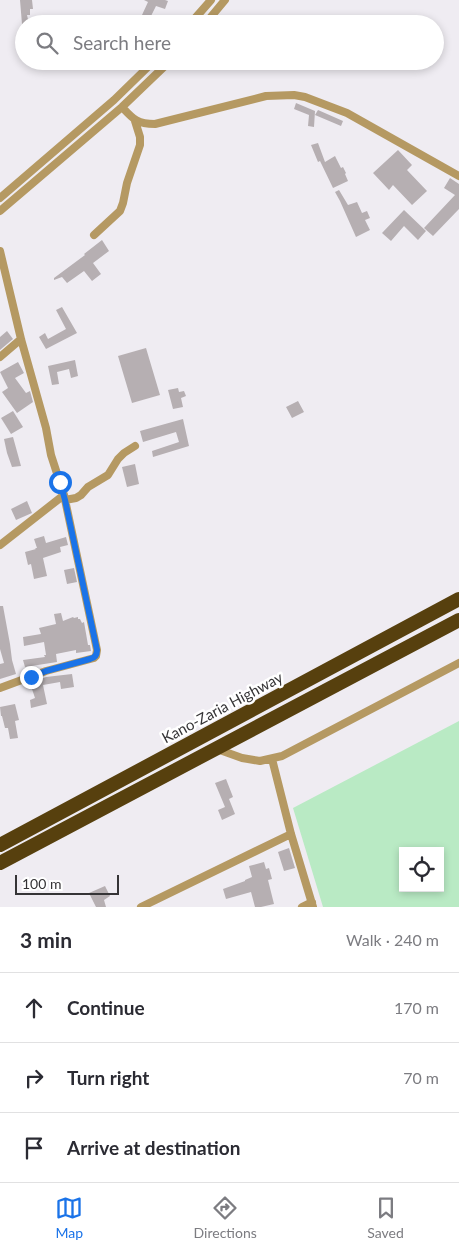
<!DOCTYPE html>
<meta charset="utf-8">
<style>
body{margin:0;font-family:Lato,sans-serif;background:#f7f7f7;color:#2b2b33}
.controls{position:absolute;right:15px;bottom:15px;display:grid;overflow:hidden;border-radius:0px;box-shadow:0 2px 8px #0003}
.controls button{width:45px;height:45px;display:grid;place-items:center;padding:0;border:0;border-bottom:1px solid #e1e1e2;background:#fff;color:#2b2b33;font:25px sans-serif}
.scale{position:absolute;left:15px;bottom:12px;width:104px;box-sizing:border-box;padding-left:5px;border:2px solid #353436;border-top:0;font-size:14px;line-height:18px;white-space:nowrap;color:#353436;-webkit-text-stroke:4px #fff;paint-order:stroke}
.stop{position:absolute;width:15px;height:15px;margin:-11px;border:4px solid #1a73e8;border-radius:50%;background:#fff}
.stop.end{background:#1a73e8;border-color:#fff;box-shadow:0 1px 5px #0008}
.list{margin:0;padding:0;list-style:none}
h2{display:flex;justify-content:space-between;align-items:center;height:65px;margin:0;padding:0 20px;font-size:21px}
h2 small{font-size:16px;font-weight:400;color:#7c7c81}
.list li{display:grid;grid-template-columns:32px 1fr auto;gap:15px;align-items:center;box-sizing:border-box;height:70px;padding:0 20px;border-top:1px solid #e1e1e2}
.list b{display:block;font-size:19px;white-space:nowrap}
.list em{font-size:16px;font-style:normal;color:#7c7c81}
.icon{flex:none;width:28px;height:28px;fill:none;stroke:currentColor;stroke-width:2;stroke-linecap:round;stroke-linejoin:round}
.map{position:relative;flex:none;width:459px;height:907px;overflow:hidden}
.search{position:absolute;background:#fff;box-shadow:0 2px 8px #0003;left:15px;right:15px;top:15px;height:55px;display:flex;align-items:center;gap:12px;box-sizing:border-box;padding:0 18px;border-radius:28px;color:#7c7c81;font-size:19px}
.sheet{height:275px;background:#fff}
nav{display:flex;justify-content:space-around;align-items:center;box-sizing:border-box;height:70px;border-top:1px solid #e1e1e2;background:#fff;font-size:14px;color:#7c7c81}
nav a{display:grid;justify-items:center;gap:2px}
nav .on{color:#1a73e8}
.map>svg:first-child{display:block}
.green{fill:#b9eac4;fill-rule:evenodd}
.building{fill:#b6afb2}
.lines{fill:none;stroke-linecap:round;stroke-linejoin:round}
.street{stroke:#b59962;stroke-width:8}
.highway{stroke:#57400e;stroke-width:14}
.route{stroke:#1a73e8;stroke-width:6}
.labels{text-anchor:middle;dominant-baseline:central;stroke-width:5;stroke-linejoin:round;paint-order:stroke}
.street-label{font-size:15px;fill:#353436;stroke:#fff}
</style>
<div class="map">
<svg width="459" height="907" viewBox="0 0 459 907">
<rect width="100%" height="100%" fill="#efecf2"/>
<!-- green -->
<path class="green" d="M459,721V907H323L293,808ZM403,851H440V888H403Z"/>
<!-- building -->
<path class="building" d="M20,0H32L33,9H30V15H27L29,24H22Z
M144,0H165L168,1L165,9L156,6L149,20L142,15L148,2Z
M296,103L315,111L314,127L308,126L309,115L294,109Z
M318,110L343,121L341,126L315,115Z
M318,143L325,162L335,156L341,168L343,167L346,173L345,174L348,181L333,188L320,161L318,162L311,145Z
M398,150L412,165L407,170L427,191L412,205L393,185L389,190L373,173Z
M450,178L459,184V209L433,236L424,228L455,195L444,188Z
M339,190L348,205L357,202L362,213L367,211L370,218L365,220L370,230L356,237L340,201L335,192Z
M404,210L426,231L418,240L404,226L391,241L382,233Z
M102,240L109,251L93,263L101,274L92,281L84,271L67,283L62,277L54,280V278L85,255L84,254Z
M62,307L77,333L46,349L39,337L45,333L48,339L66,329L56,310Z
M7,331L13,339L0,350V337Z
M146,348L160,395L132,403L118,356Z
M75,360L78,376L71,378L69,369L57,372L59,384L52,385L48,366Z
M18,362L24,373L15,378L26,393L30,391L33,402L17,413L2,392L8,388L0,372Z
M178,388L179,392L184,391L186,396L181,398L183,407L173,409L168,390Z
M298,401L304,412L292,418L286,407Z
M13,411L23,427L11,434L1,418Z
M183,419L189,446L153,457L152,451L179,442L176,432L143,442L140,431Z
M13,437L21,466L12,467L7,453L4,439Z
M135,464L139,484L127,487L122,467Z
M27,501L32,513L16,520L11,509Z
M44,536L46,543L66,537L68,545L60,547L61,552L43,558L47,576L34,579L31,564L28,565L25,552L36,549L35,548H37L34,539Z
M74,568L77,582L67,584L64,570Z
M0,606H3L10,644L12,660L16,674L0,679V664L4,663L0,649Z
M61,613L63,621L73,617L74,618L78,617V619H80L82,623L84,622L88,645H90L91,651L76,653V650L56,654L57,662L25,667L23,660L45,657L44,655H46L44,642L24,646L23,637L41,634L39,628L56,624L54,614Z
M72,674L74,687L61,689L60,682L43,685L47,704L31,708L30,700L35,698L30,683L46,677Z
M15,704L19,720L15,721L18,738L10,739L8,728H5L2,716H1L0,707Z
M226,779L233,797L229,799L235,814L222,820L218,810L225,807L215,783Z
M289,848L295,868L284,871L278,852Z
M264,862L266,869L269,868L272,879L268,880L274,904L261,907H255L251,892L226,899L223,889L245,881V880L252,877L249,866Z
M105,886L110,896L104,900L106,907H96L89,893Z"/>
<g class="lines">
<!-- street -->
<path class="street" d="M190,24L211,0
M205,24L225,0
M122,107C133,119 137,124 155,124L266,96L294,95L305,97L347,113L459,176
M0,198L114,100L154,61
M0,211L122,107L170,61
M94,235L120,211L123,203L127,183L140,145V137L135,121
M0,251L21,339L46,428L51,455L64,495L97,650L96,656L94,658L46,671L0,688
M0,357L21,339
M65,500L76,498L81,495L88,487L108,475L118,459L124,453L135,446
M0,545L64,495
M217,749L242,758L260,761L282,756L459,663
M272,759L291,834L313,907
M141,907L291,834
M302,907L312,902"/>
<!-- highway -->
<path class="highway" d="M0,845L459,599
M0,863L459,620"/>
</g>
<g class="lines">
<!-- route -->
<path class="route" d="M31,677L46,671L90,659C95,658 97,655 97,650L65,500L60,482"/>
</g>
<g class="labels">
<!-- street labels -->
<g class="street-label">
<text transform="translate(222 707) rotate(-28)">Kano-Zaria Highway</text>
</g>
</g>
</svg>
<div class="controls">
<button><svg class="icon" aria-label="locate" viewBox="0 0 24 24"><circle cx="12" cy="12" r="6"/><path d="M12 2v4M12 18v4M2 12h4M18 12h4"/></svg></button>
</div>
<div class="scale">100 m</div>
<div class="stop" style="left:60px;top:482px"></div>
<div class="stop end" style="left:31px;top:677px"></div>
<div class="search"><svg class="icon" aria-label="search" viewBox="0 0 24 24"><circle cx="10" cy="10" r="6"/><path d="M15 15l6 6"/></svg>Search here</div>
</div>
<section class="sheet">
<h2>3 min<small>Walk · 240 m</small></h2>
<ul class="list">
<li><svg class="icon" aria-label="ahead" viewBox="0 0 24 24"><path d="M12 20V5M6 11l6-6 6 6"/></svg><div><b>Continue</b></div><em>170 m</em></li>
<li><svg class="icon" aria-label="right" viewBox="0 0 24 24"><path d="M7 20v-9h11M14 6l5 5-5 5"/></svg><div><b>Turn right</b></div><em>70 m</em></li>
<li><svg class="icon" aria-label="arrive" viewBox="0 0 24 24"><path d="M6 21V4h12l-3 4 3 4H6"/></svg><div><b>Arrive at destination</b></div></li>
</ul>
</section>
<nav>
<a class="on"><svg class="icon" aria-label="map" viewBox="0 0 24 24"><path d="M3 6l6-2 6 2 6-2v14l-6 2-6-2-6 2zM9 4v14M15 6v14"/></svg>Map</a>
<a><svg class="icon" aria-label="directions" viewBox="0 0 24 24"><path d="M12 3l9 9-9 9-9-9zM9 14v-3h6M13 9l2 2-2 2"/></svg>Directions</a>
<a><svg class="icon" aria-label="saved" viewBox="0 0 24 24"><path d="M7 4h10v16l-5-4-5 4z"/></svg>Saved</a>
</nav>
